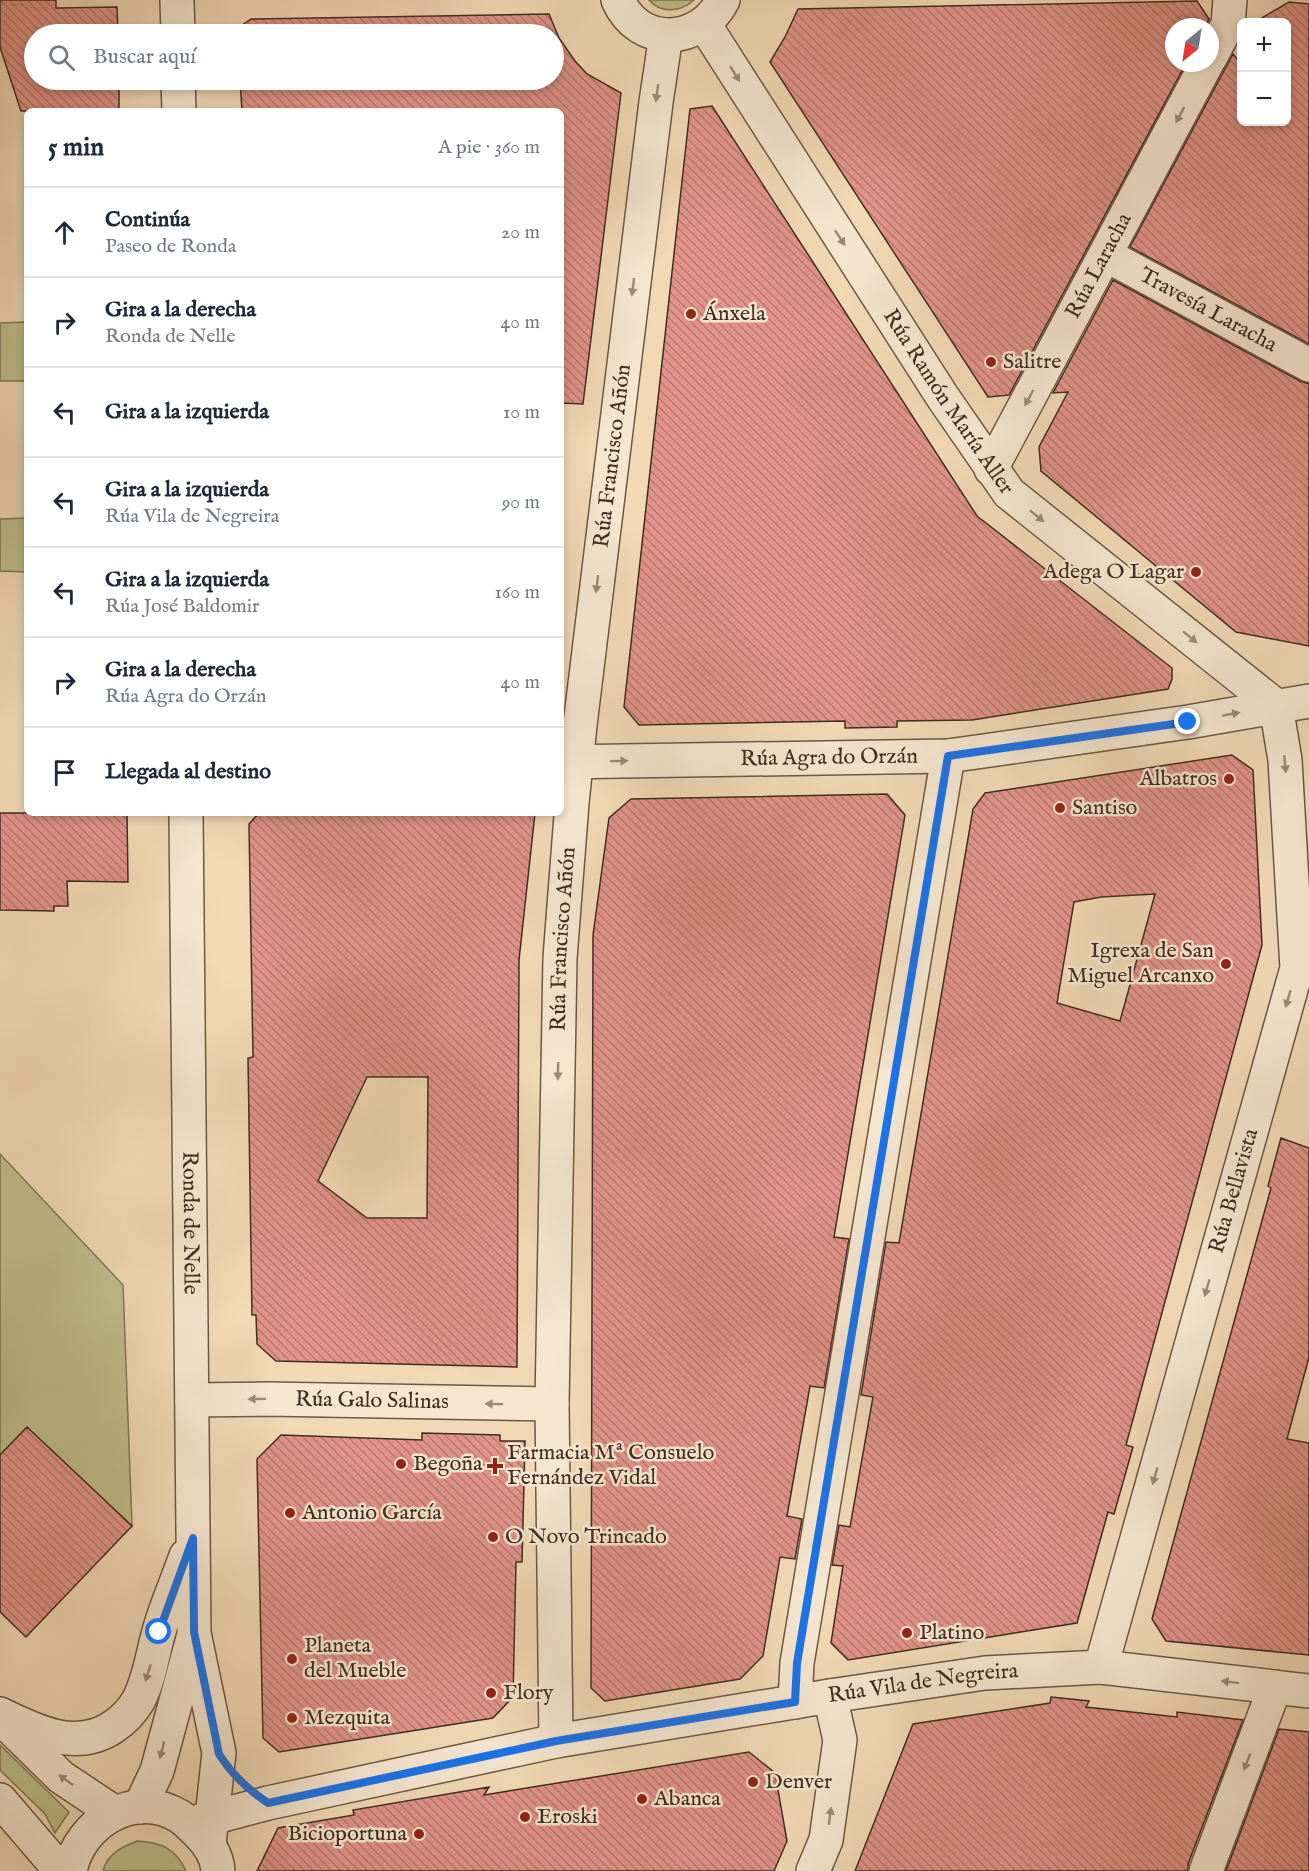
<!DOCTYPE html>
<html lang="es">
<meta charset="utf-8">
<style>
body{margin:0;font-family:"IM FELL English",serif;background:#f2f2f3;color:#1f2937}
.controls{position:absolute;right:18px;top:18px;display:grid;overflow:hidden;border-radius:9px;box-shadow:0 3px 9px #0003}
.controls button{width:54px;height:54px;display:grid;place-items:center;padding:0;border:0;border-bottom:2px solid #e0e1e3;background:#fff;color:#1f2937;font:30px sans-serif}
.compass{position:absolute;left:1165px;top:18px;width:54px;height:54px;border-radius:50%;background:#fff;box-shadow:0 3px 9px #0003;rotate:210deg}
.stop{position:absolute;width:18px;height:18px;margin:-14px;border:4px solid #1a73e8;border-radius:50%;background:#fff}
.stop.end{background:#1a73e8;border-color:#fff;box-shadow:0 2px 6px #0008}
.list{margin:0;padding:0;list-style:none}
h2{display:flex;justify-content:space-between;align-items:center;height:78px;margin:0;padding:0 24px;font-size:26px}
h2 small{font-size:20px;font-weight:400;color:#747a83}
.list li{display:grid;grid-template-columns:39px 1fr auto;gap:18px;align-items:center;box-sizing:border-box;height:90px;padding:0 24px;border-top:2px solid #e0e1e3}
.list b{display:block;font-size:22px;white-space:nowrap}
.list p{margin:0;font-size:20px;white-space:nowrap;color:#747a83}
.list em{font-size:20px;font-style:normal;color:#747a83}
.icon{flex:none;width:33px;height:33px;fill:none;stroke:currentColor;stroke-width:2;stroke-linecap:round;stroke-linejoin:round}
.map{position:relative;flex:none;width:1309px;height:1871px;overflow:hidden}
.search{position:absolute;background:#fff;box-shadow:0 3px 9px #0003;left:24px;top:24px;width:540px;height:66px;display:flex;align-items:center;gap:15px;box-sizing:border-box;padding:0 21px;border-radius:33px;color:#747a83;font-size:22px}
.panel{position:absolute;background:#fff;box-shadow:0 3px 9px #0003;left:24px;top:108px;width:540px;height:708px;border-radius:9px}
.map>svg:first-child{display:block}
.green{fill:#bfbe8b;stroke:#807656;stroke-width:1.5}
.building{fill:url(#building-back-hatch);stroke:#402d21;stroke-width:1.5;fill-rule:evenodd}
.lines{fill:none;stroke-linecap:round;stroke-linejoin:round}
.minor-casing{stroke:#6c5846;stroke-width:36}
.minor{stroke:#f6e6d0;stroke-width:33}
.oneway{fill:#9b8a78}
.route{stroke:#1a73e8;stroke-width:8}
.poi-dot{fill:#8f2418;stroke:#f6e6d0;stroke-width:2}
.labels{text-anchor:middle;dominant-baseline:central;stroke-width:5;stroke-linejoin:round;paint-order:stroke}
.street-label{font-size:22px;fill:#402d21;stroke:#f6e6d0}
.poi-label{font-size:22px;fill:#402d21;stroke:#f6e6d0;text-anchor:start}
</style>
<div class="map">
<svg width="1309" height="1871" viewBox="0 0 1309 1871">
<defs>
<pattern id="building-back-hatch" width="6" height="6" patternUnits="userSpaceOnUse" patternTransform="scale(1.5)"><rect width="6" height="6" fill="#e19389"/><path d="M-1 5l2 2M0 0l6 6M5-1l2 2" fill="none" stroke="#b87870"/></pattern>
</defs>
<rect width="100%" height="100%" fill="#f1d9b6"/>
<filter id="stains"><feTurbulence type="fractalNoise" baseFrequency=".00333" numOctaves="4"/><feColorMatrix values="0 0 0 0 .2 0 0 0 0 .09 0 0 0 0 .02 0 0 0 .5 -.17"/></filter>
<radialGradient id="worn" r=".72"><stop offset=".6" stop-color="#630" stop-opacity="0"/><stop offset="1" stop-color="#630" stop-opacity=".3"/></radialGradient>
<!-- green -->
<path class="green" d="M649,0H694C681,12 661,14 649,0Z
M27,322V381H0V323Z
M27,518V572L0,571V519Z
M0,1154L123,1285L132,1526L27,1427L0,1455Z
M0,1745L69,1812L55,1833L45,1814L0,1770Z
M137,1841C161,1842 176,1849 186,1871H103C107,1854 122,1847 137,1841Z"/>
<!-- building -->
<path class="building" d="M0,0H56V8L117,7L118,34H34V80H119V111H21L0,47Z
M1197,1L1209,19L1205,27H1174V63H1186L1009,395L988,397L770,62L785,37L798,9Z
M1289,2L1309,4V344L1130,247L1233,54L1238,60L1242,54V122H1287V22H1258L1260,19Z
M549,14L559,38L575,61L587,74L621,93L583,404L561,403V111H242L240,80H554V34H239L238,28L251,19Z
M712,106L977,516L1172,668V679L1168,689L972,720L897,721V727L845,728V721L639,725L624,707L690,109Z
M1113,280L1300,381L1309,384V646L1236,632L1041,471L1039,447L1068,392L1053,393Z
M1232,755L1253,770L1262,945L1126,1445L1133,1447L1114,1514L1108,1512L1077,1623L848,1660L831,1643L843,1566L832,1565L839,1525L850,1527L873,1397L861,1395L886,1242L899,1243L973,809L985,793ZM1155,894L1120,1021L1057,1003L1074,902L1101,897Z
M887,794L905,815L834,1237L849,1239L824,1388L810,1386L787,1516L802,1519L795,1559L780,1557L763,1656L740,1679L605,1701L591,1688L593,935L609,818L631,799Z
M0,813H127L128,882L67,881L68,906H54V911L0,910Z
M259,813H535L519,960L517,1367L276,1361L257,1344L256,1315H252L248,1058L253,1057L249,824ZM367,1077H428L427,1218H367L318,1181Z
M1281,1138L1309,1148V1357L1287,1439L1309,1443V1655L1166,1641L1152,1619L1271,1188L1268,1186Z
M27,1427L132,1526L26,1637L0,1612V1455Z
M422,1433L500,1435V1441H525L522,1562H516L513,1697L493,1718L279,1752L263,1738L257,1459L281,1435L422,1440Z
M1051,1697L1089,1701L1086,1707L1177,1717V1712L1243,1720L1188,1864V1871H855L913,1724L1050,1703Z
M1279,1729L1309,1732V1871H1226Z
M749,1752L775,1773L787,1841L774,1871H257L278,1828L354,1815L353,1810L489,1787L484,1795Z"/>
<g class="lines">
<defs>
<g id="minor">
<path d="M177,0L178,34"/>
<path d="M618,0C639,48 700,45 723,0"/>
<path id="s1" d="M704,24L942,396L1009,493L1276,706L1285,760L1297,968L1101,1667"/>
<path d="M1210,58L1228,24L1230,0"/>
<path d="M178,80L179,111"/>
<path id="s2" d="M1106,255L1309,365"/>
<path id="s3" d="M991,469L1207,63"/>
<path id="s4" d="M561,762L948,756L1188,722L1309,701"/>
<path id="s5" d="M186,813L194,1633L219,1753L209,1844"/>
<path id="s6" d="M192,1400L267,1399L552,1404"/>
<path d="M795,1702L797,1663L948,756"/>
<path d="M0,1714C35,1731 76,1752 113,1727C122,1721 132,1711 138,1701C149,1681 152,1657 158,1635C165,1608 177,1582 186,1556"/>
<path d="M8,1725L61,1777L115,1813"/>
<path id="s7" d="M556,1741L552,1404L560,958L572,803L580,725L656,102L666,35"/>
<path d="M0,1800L61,1871"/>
<path d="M140,1807L157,1771L193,1638"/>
<path id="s8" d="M189,1824L268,1803L556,1741L830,1696L985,1673L1101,1667L1309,1691"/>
<path d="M70,1871C79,1823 134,1789 179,1816C187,1821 193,1828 200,1835C209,1844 217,1857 218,1871"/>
<path d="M813,1871L826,1840L840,1740L830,1696"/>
<path d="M1206,1871L1275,1687"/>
</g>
</defs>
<!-- minor casing -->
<use href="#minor" class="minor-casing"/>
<!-- minor -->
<use href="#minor" class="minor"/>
</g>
<!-- one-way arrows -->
<defs><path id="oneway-solid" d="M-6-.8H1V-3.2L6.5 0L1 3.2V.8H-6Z" transform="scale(1.5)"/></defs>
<g class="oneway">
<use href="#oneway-solid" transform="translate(735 74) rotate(58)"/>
<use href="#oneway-solid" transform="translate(657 93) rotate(98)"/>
<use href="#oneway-solid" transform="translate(1180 115) rotate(118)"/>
<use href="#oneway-solid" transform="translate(840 238) rotate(57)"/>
<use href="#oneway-solid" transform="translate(633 287) rotate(97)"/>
<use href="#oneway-solid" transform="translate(1029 398) rotate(118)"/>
<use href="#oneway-solid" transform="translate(1037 516) rotate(39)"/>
<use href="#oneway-solid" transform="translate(597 584) rotate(97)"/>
<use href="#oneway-solid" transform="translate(1190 637) rotate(39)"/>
<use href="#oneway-solid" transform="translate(1231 714) rotate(-10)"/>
<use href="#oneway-solid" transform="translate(619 761) rotate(-1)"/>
<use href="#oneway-solid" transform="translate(1285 764) rotate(85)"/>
<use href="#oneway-solid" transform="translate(1288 999) rotate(106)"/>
<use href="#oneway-solid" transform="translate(558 1071) rotate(91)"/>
<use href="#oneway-solid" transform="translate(1207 1288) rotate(106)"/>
<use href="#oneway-solid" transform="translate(257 1399) rotate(179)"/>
<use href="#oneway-solid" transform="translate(494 1404) rotate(-179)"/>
<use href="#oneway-solid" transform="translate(1155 1476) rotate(106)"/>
<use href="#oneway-solid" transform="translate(148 1673) rotate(108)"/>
<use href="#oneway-solid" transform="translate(1230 1682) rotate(-173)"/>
<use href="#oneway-solid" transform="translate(162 1750) rotate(105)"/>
<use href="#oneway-solid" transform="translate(1247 1762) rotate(111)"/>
<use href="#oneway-solid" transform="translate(66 1780) rotate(-144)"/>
<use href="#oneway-solid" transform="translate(830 1816) rotate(-82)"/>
</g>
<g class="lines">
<!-- route -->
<path class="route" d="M159,1632L193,1538L194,1632L219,1754C232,1775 247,1789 268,1803L556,1741L795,1702L797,1663L948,756L1188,722"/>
</g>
<!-- markers -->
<g class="poi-dot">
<circle cx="691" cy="314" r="6"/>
<circle cx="991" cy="362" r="6"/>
<circle cx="1196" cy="572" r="6"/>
<circle cx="1229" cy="779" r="6"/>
<circle cx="1060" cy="808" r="6"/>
<circle cx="1226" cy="964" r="6"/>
<circle cx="401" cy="1464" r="6"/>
<path d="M492 1457h6v6h6v6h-6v6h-6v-6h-6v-6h6z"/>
<circle cx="290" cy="1513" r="6"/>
<circle cx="493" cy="1537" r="6"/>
<circle cx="907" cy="1633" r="6"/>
<circle cx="292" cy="1659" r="6"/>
<circle cx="491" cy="1693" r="6"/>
<circle cx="292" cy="1718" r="6"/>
<circle cx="753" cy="1782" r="6"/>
<circle cx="642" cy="1799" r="6"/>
<circle cx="525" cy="1817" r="6"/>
<circle cx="419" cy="1834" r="6"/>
</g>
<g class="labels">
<!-- street labels -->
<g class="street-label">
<text stroke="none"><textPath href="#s3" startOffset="230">Rúa Laracha</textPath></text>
<text stroke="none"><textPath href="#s2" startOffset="116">Travesía Laracha</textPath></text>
<text stroke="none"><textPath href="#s1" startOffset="450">Rúa Ramón María Aller</textPath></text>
<text stroke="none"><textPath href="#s7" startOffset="1288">Rúa Francisco Añón</textPath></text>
<text stroke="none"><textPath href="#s4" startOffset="268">Rúa Agra do Orzán</textPath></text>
<text stroke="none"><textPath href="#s7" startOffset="802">Rúa Francisco Añón</textPath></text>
<text transform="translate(1234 1191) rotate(-74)">Rúa Bellavista</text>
<text stroke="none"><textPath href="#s5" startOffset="410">Ronda de Nelle</textPath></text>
<text stroke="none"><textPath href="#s6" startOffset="180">Rúa Galo Salinas</textPath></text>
<text stroke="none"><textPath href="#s8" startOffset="748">Rúa Vila de Negreira</textPath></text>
</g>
<!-- poi labels -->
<g class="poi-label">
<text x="703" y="314">Ánxela</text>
<text x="1003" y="362">Salitre</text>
<text x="1184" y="572" text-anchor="end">Adega O Lagar</text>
<text x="1217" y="779" text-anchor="end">Albatros</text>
<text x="1072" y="808">Santiso</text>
<text x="1214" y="951" text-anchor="end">Igrexa de San<tspan x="1214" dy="25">Miguel Arcanxo</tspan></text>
<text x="507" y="1453">Farmacia Mª Consuelo<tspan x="507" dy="25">Fernández Vidal</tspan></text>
<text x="413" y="1464">Begoña</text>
<text x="302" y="1513">Antonio García</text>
<text x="505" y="1537">O Novo Trincado</text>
<text x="919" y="1633">Platino</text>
<text x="304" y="1646">Planeta<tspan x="304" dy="25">del Mueble</tspan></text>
<text x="503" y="1693">Flory</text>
<text x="304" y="1718">Mezquita</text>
<text x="765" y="1782">Denver</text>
<text x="654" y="1799">Abanca</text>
<text x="537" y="1817">Eroski</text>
<text x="407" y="1834" text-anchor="end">Bicioportuna</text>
</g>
</g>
<rect width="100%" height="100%" filter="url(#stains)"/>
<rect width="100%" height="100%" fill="url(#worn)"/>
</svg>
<div class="controls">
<button>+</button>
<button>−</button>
</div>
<svg class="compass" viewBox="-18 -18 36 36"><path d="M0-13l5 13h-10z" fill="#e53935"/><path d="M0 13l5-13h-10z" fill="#747a83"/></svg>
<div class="stop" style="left:159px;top:1632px"></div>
<div class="stop end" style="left:1188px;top:722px"></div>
<div class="search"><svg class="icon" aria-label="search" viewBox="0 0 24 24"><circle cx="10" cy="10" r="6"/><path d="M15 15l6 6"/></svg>Buscar aquí</div>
<section class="panel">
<h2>5 min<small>A pie · 360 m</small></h2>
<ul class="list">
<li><svg class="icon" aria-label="ahead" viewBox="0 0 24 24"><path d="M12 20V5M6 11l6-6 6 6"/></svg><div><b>Continúa</b><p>Paseo de Ronda</p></div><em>20 m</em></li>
<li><svg class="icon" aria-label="right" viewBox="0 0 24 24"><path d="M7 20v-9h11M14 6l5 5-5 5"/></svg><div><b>Gira a la derecha</b><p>Ronda de Nelle</p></div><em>40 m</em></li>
<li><svg class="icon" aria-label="left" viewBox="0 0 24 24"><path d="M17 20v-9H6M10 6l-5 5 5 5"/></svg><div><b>Gira a la izquierda</b></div><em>10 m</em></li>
<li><svg class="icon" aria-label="left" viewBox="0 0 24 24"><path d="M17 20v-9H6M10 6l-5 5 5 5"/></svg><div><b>Gira a la izquierda</b><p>Rúa Vila de Negreira</p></div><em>90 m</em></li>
<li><svg class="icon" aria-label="left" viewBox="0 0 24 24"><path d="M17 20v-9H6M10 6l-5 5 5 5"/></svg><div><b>Gira a la izquierda</b><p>Rúa José Baldomir</p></div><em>160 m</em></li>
<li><svg class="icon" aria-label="right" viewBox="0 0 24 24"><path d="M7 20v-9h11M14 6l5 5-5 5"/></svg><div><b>Gira a la derecha</b><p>Rúa Agra do Orzán</p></div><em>40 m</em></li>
<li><svg class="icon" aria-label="arrive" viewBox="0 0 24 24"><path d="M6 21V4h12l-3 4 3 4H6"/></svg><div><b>Llegada al destino</b></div></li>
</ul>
</section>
</div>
